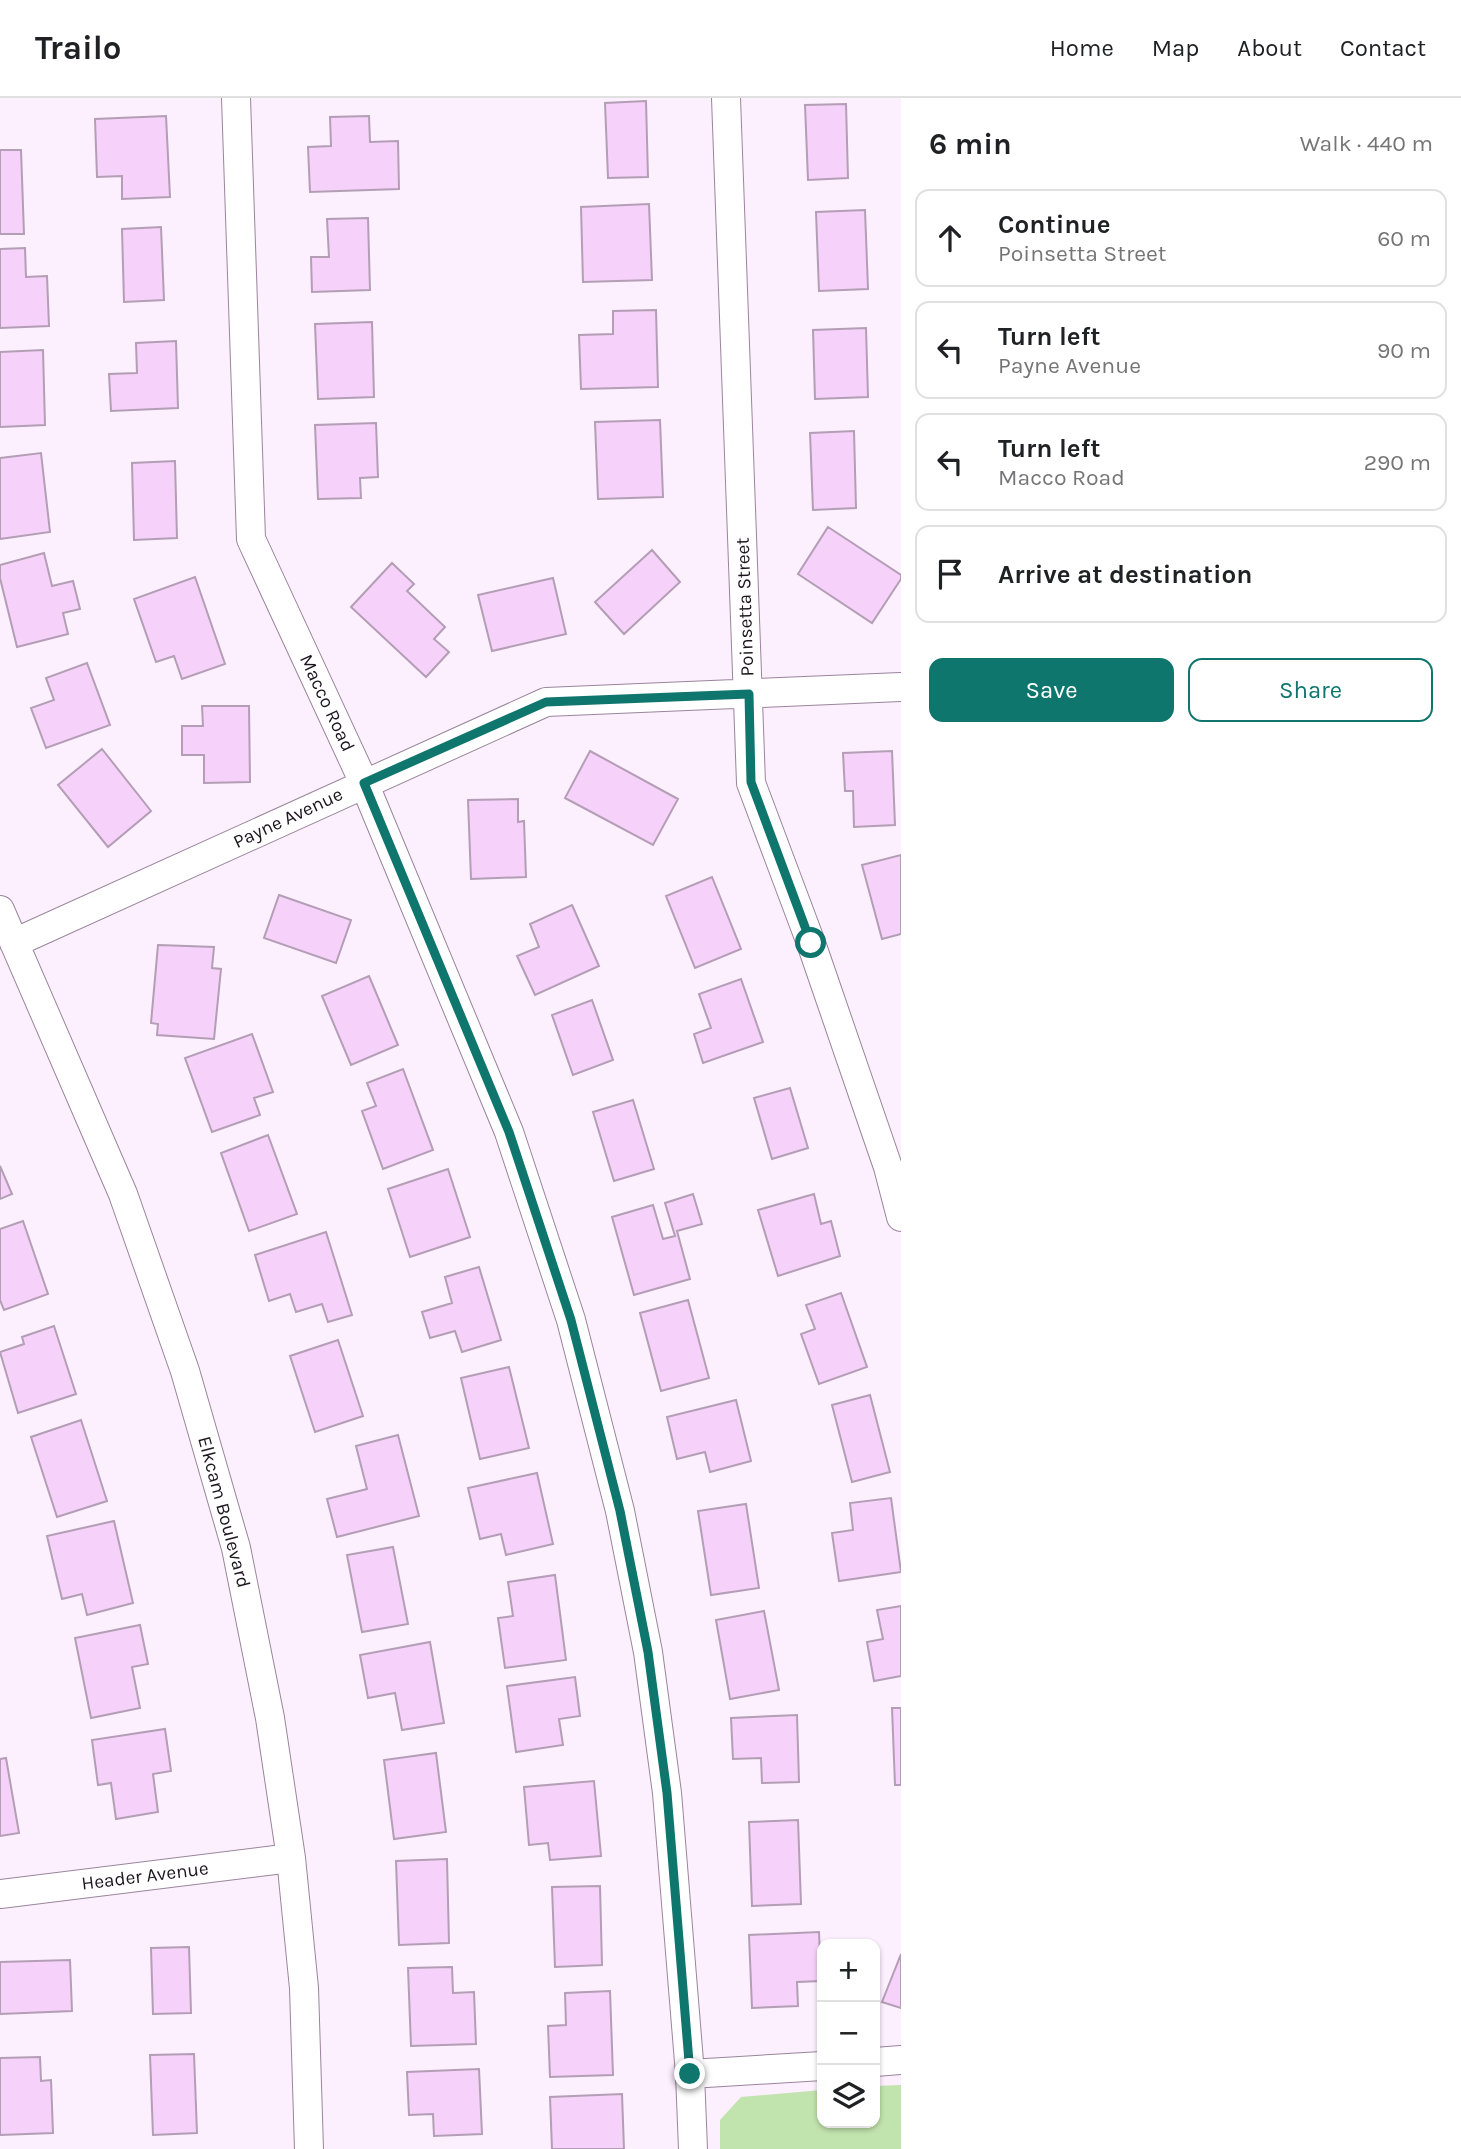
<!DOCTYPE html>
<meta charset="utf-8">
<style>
body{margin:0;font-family:Karla,sans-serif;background:#f6f6f6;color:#202124}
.controls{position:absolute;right:21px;bottom:21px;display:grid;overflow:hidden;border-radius:14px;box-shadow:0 2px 5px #0004}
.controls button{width:63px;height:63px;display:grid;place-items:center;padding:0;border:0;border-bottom:2px solid #e0e0e0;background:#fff;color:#202124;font:35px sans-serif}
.stop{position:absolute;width:21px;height:21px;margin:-16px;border:5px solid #0f766e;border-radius:50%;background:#fff}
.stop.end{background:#0f766e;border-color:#fff;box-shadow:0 2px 7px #0008}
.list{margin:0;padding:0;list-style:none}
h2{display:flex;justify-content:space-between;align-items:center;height:91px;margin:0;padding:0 28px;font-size:30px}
h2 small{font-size:23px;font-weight:400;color:#757577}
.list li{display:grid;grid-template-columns:46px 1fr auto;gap:21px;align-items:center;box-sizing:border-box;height:98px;margin:0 14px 14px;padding:0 14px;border:2px solid #e0e0e0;border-radius:14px}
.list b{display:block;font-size:26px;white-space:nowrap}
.list p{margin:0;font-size:23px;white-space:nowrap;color:#757577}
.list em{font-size:23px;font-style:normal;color:#757577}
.actions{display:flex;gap:14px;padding:21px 28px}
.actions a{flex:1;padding:16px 0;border:2px solid #0f766e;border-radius:14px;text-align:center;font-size:24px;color:#0f766e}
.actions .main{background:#0f766e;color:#fff}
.icon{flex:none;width:38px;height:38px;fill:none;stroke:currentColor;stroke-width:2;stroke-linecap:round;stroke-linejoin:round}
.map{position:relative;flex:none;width:901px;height:2051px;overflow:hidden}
header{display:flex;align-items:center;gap:42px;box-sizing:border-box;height:98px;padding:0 35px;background:#fff;border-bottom:2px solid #e0e0e0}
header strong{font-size:33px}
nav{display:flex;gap:38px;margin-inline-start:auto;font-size:24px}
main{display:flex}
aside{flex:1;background:#fff}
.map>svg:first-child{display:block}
.green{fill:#c1e3ad}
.building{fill:#f6d2fa;stroke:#b39eb5;stroke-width:2}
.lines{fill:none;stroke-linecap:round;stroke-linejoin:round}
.street-casing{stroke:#9a859c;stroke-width:30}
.street{stroke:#fff;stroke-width:28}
.route{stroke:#0f766e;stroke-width:9}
.labels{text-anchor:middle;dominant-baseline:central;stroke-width:7;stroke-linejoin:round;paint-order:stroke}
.street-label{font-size:19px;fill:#1e161f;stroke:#fff}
</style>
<header>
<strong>Trailo</strong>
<nav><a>Home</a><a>Map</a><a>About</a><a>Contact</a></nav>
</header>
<main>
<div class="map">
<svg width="901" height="2051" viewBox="0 0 901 2051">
<rect width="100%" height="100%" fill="#fceffe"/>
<!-- green -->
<path class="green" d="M901,1987V2051H720V2022L741,1999L822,1992V2025H875V1988Z"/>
<!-- building -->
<path class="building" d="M646,3L648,79L608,80L605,5Z
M846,6L848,80L808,82L805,7Z
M166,18L170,99L122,101V78L97,79L95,21Z
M369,18L370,44L398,43L399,91L310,94L308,49L331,48L330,19Z
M0,52H21L24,136H0Z
M649,106L652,182L583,184L581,109Z
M865,112L868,191L819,193L816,114Z
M368,120L370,192L312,194L311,159H329L327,121Z
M161,129L164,202L124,204L122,131Z
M25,150L26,179L47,178L49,228L0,230V151Z
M656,212L658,289L581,291L579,237L613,236V213Z
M372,224L374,299L318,301L315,226Z
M866,230L868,299L815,301L813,232Z
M176,243L178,310L111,313L109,276L137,275L136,245Z
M43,252L45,327L0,329V254Z
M660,322L663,399L598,401L595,324Z
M376,325L378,379L360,380L361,400L318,401L315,327Z
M854,333L856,410L813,412L810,335Z
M41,355L50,434L0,441V360Z
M175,363L177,440L134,442L132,365Z
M828,429L901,477V481L872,525L798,476Z
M652,452L680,484L624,536L595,504Z
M44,455L52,488L73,483L80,511L63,515L68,536L17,549L0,480V467Z
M392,465L414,486L407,493L445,529L434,541L449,554L426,579L351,509Z
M195,479L225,566L182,581L174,558L156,564L134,501Z
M553,480L566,536L492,553L478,497Z
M87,565L110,627L46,650L31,610L54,602L46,580Z
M202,608H249L250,684L204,685V657H182V628H203Z
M102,651L151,713L108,749L58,687Z
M590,653L678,701L653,747L565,700Z
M892,653L895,727L854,729L853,693H845L843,655Z
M518,701V724L524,723L526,779L471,781L468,702Z
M901,757V836L882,841L862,767Z
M712,779L741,851L695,870L666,798Z
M279,797L351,822L336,865L264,840Z
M572,807L599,868L535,897L517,858L539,849L530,826Z
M158,847L214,849L212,870L221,871L214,941L157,937L158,926L151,925Z
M369,878L398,947L351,967L322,898Z
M741,881L763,944L703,965L694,936L711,930L699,896Z
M592,902L613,962L573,977L552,917Z
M252,936L273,994L254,1000L260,1017L212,1034L185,960Z
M403,971L433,1052L383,1071L362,1013L376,1008L367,985Z
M790,990L808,1050L772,1061L754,1000Z
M633,1002L654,1071L614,1083L593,1014Z
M268,1037L297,1116L249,1133L221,1055Z
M0,1068L12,1096L0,1101Z
M448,1071L470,1139L410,1159L388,1091Z
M693,1096L702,1126L677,1133L690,1181L634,1197L612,1119L653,1107L663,1141L675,1138L665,1105Z
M814,1096L821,1126L831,1123L840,1158L778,1178L758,1112Z
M23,1123L48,1196L4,1212L0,1202V1131Z
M326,1134L352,1217L328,1224L322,1206L296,1214L290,1196L269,1203L255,1157Z
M479,1169L501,1242L462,1254L455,1233L430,1240L422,1214L452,1205L445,1179Z
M841,1195L867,1269L819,1286L801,1236L815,1231L806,1207Z
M688,1202L709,1280L661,1293L640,1215Z
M54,1228L76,1296L18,1315L0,1254L24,1246L22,1239Z
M338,1242L363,1318L315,1334L290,1258Z
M509,1269L529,1350L480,1361L461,1280Z
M870,1297L890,1374L852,1384L832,1307Z
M736,1302L751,1363L710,1374L705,1354L677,1361L667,1319Z
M81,1322L107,1403L57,1419L31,1339Z
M398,1337L419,1418L337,1439L327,1401L367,1391L356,1348Z
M537,1375L553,1446L506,1457L501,1436L480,1441L468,1390Z
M891,1400L901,1474L839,1483L832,1435L853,1432L850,1405Z
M746,1406L759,1490L711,1497L698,1413Z
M114,1423L133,1505L87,1517L82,1496L62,1501L47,1438Z
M393,1449L408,1526L362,1534L347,1457Z
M555,1477L566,1562L505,1570L498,1520L513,1518L508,1484Z
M901,1508V1578L874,1583L867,1544L883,1541L877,1512Z
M764,1513L779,1592L730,1601L716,1522Z
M140,1527L148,1566L132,1569L140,1610L91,1620L75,1540Z
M430,1544L444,1625L402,1632L395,1595L368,1600L360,1557Z
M575,1579L580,1618L559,1621L563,1647L516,1654L507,1588Z
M892,1610H901V1687H895Z
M797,1617L799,1684L762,1685L761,1660L733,1661L731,1620Z
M165,1631L171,1673L153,1676L158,1714L116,1721L111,1685L98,1687L92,1642Z
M436,1655L446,1734L394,1741L384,1662Z
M6,1660L19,1735L0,1738V1661Z
M594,1683L601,1758L550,1762L548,1745L529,1747L524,1689Z
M798,1722L801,1806L752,1808L749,1724Z
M447,1761L449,1845L399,1847L396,1763Z
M600,1788L602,1867L555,1869L552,1789Z
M819,1834L821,1883L797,1884L798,1908L752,1910L749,1837Z
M189,1849L191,1915L153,1916L151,1850Z
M901,1856V1910L882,1904Z
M70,1862L72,1913L0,1916V1864Z
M452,1869L453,1895L474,1894L476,1946L411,1948L408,1870Z
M610,1893L613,1977L550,1979L548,1928L566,1927L565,1895Z
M194,1956L197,2035L153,2037L150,1957Z
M40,1959L41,1983L51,1982L53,2035L0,2037V1960Z
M479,1971L482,2036L434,2038L433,2016L409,2017L407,1974Z
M622,1996L624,2051H552L550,1999Z"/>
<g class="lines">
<defs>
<path id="street" d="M236,0L251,441L364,685L509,1034L571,1222L620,1413L648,1554L667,1695L690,1976L693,2051
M726,0L751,685L811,845L888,1069L901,1119
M0,812L123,1096L185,1273L236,1450L270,1620L291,1760L304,1890L309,2051
M14,845L546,604L901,589
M0,1796L291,1760
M875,1964L901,1962
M690,1976L822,1968"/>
</defs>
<!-- street casing -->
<use href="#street" class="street-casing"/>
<!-- street -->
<use href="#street" class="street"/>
</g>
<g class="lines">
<!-- route -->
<path class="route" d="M690,1976L667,1695L648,1554L620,1413L571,1222L509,1034L364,685L546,604L749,596L751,684L811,845"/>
</g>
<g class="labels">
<!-- street labels -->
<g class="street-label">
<text transform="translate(745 509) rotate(-92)">Poinsetta Street</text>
<text transform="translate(327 605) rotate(65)">Macco Road</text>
<text transform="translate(288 720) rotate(-25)">Payne Avenue</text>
<text transform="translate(224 1414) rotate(75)">Elkcam Boulevard</text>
<text transform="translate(145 1778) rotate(-7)">Header Avenue</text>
</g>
</g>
</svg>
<div class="controls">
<button>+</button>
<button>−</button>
<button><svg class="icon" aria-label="layers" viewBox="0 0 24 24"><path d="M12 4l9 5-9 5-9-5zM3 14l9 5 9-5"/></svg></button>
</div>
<div class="stop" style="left:811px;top:845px"></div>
<div class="stop end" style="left:690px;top:1976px"></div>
</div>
<aside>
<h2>6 min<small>Walk · 440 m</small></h2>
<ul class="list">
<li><svg class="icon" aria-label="ahead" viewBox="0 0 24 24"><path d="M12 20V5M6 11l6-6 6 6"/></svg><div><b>Continue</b><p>Poinsetta Street</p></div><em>60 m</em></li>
<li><svg class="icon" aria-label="left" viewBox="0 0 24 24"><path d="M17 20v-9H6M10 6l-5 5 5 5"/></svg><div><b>Turn left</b><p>Payne Avenue</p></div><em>90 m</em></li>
<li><svg class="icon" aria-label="left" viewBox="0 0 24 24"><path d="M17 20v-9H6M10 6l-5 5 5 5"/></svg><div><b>Turn left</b><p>Macco Road</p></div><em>290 m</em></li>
<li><svg class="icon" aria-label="arrive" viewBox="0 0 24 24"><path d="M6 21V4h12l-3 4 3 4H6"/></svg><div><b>Arrive at destination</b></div></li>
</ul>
<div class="actions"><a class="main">Save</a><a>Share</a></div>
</aside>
</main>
